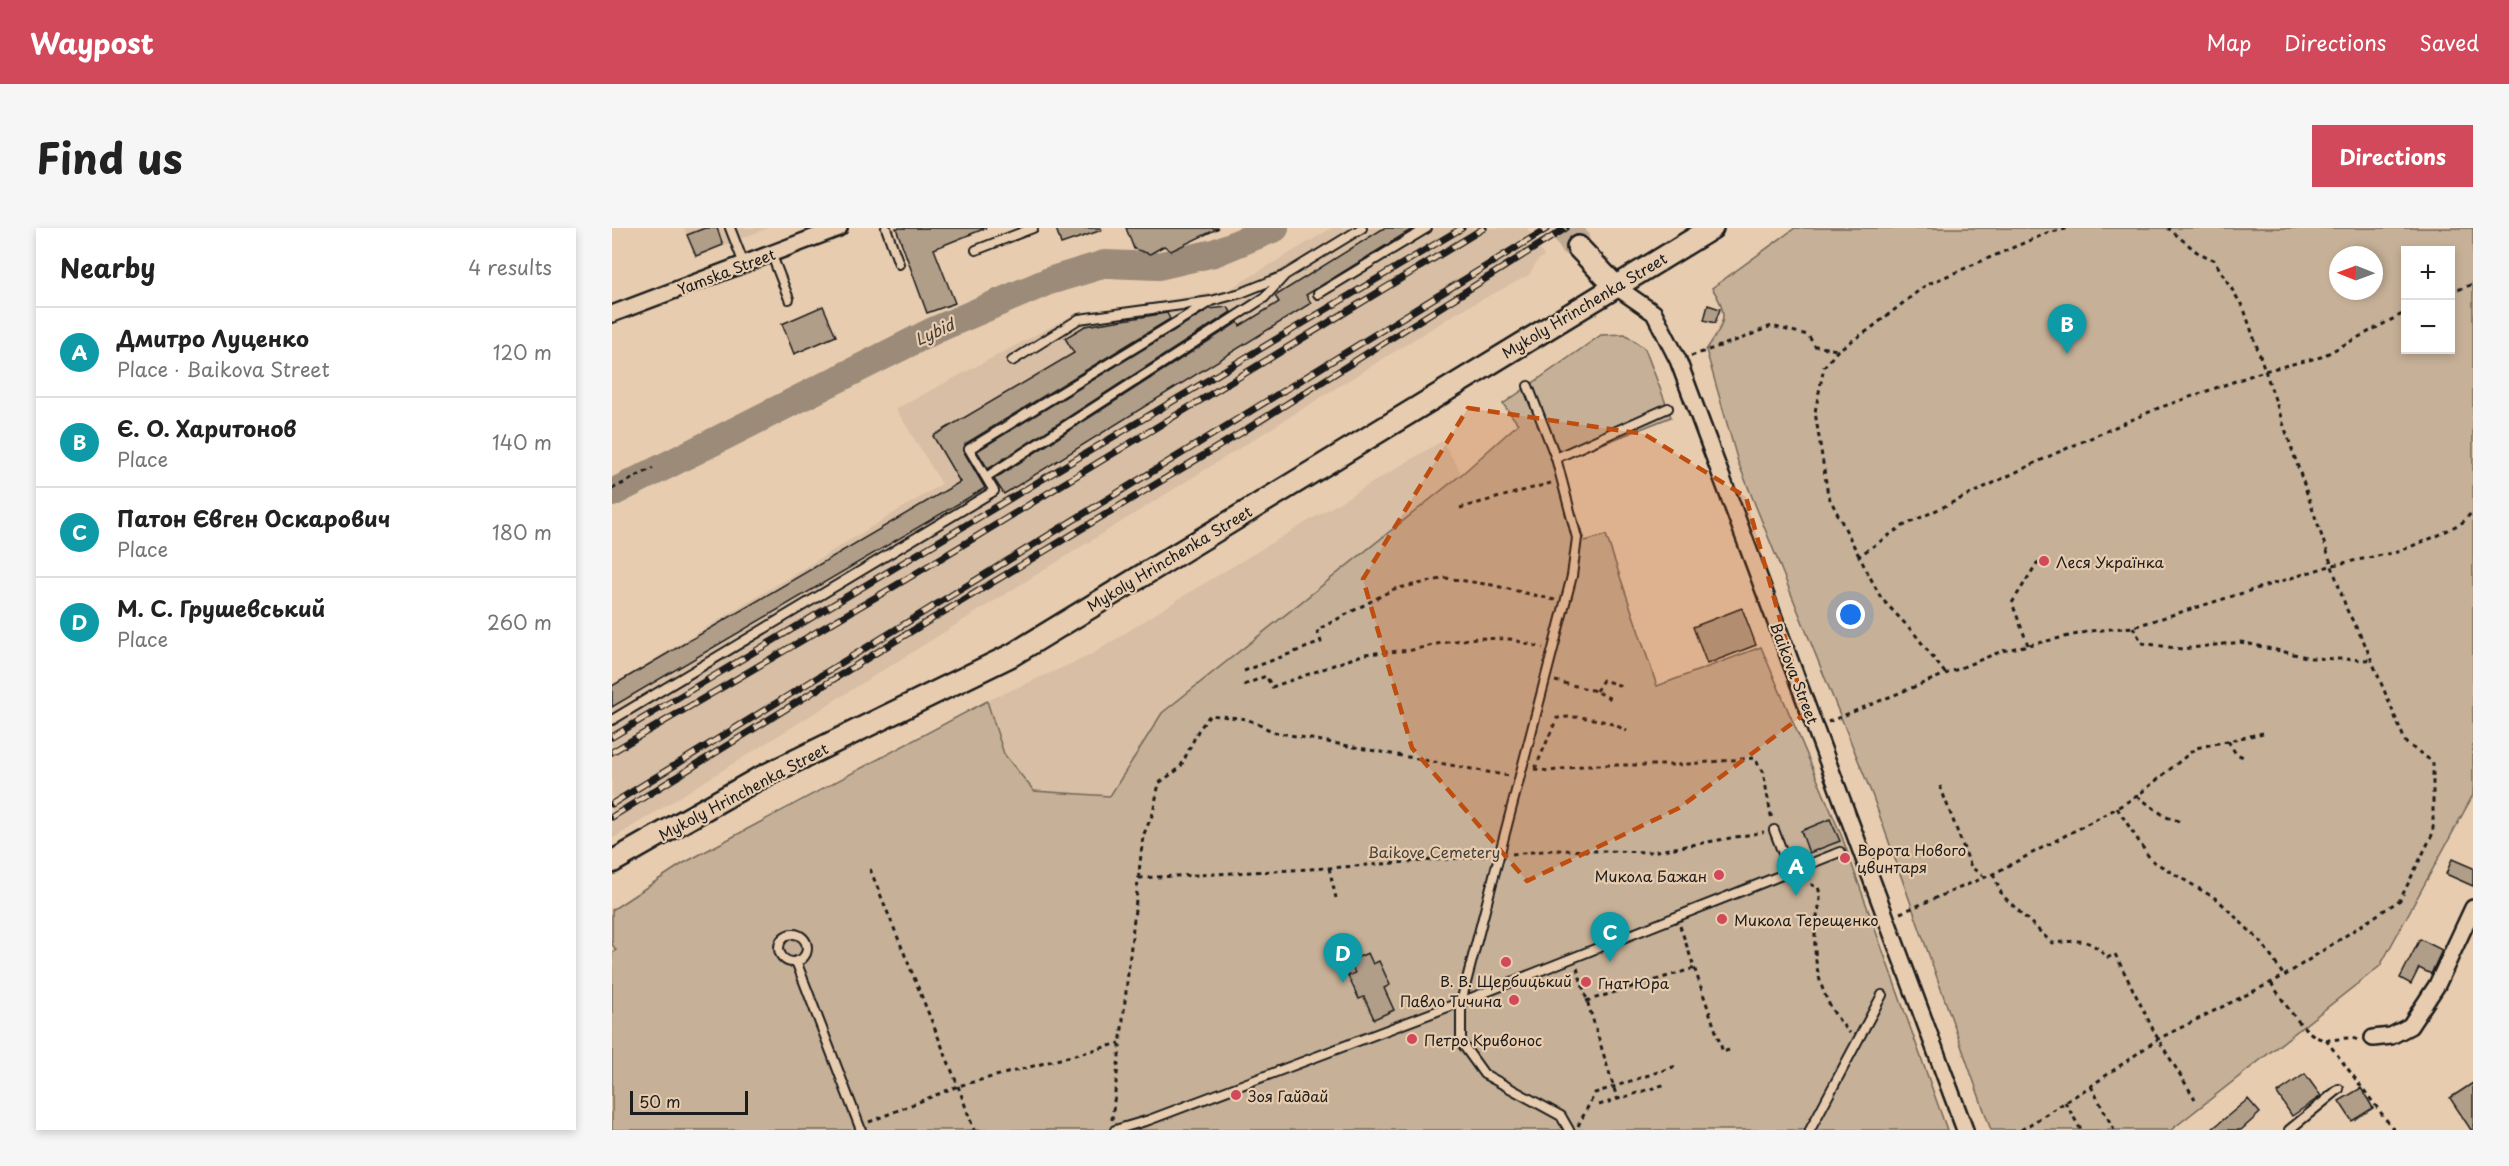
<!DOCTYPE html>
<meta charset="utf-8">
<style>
body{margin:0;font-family:"Playpen Sans",sans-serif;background:#f6f6f6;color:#222}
.controls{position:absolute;right:18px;top:18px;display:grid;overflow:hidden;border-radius:0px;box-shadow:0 3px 9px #0003}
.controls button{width:54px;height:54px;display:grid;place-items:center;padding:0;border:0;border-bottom:2px solid #e0e0e0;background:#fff;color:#222;font:30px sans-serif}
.compass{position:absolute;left:1717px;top:18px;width:54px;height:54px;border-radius:50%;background:#fff;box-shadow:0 3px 9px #0003;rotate:271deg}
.scale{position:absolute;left:18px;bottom:15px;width:118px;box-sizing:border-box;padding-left:6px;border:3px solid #1c1c1c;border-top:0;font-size:16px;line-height:21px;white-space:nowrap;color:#1c1c1c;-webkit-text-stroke:4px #e7ccaf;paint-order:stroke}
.you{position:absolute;left:1239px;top:387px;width:21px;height:21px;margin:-15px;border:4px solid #fff;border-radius:50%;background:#1a73e8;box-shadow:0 0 0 9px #1a73e833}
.badge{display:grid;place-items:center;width:39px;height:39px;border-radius:50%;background:#d1495b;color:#fff;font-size:20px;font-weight:700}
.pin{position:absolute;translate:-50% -50px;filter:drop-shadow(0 2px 3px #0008)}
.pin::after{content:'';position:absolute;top:32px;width:21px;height:18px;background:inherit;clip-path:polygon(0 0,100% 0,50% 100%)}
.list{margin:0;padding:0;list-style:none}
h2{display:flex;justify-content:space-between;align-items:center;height:78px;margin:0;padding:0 24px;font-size:26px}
h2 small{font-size:20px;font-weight:400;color:#767676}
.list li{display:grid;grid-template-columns:39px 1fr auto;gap:18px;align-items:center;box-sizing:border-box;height:90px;padding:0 24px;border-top:2px solid #e0e0e0}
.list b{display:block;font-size:22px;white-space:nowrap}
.list p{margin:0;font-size:20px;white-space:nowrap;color:#767676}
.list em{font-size:20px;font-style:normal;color:#767676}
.map{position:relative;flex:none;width:1861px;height:902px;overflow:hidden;border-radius:0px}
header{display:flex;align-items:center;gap:36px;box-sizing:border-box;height:84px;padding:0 30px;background:#d1495b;color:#fff}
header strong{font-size:28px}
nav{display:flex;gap:33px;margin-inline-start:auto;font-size:21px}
.intro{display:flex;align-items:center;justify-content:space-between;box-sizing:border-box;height:144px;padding:0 36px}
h1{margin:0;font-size:42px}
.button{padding:15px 27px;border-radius:0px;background:#d1495b;color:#fff;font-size:21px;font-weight:700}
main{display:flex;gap:36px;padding:0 36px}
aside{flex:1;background:#fff;border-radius:0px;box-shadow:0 3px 9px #0003}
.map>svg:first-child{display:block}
.built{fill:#d7bea4}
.green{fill:#c6b097;stroke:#71665a;stroke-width:1.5;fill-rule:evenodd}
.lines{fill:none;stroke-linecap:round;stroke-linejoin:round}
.river{stroke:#9c8b79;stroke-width:28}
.building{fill:#b19e89;stroke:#1c1c1c;stroke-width:1.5}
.secondary-tunnel{stroke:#bea992;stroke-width:21;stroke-dasharray:21 10;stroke-linecap:butt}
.service-casing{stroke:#1c1c1c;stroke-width:12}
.minor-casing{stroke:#1c1c1c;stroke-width:20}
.secondary-casing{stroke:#1c1c1c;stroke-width:26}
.path{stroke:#1c1c1c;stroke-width:3;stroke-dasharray:4.5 4.5;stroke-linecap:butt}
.service{stroke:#e7ccaf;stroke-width:8}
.minor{stroke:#e7ccaf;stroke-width:15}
.secondary{stroke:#e7ccaf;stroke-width:21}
.rail-casing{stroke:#1c1c1c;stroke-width:7}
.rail{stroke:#e7ccaf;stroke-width:4.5;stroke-dasharray:14;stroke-linecap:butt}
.marked{fill:#bf4d0f;fill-opacity:0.2;stroke:#bf4d0f;stroke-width:4.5;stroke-dasharray:12 8;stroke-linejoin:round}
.poi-dot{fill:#d1495b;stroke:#e7ccaf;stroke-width:2}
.labels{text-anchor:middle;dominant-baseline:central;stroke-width:4.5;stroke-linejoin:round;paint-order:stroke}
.street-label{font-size:15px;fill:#1c1c1c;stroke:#e7ccaf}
.poi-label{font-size:15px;fill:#1c1c1c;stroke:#e7ccaf;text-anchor:start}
.park-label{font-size:15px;fill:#46413b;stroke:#e7ccaf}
.water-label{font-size:16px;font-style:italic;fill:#423d38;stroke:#e7ccaf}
</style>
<header>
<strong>Waypost</strong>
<nav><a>Map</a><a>Directions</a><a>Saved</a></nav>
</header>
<div class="intro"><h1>Find us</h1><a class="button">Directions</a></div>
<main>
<aside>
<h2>Nearby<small>4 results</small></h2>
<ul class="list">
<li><span class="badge" style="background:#0f9aa8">A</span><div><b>Дмитро Луценко</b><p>Place · Baikova Street</p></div><em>120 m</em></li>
<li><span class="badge" style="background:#0f9aa8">B</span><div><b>Є. О. Харитонов</b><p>Place</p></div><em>140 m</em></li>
<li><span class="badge" style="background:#0f9aa8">C</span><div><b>Патон Євген Оскарович</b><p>Place</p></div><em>180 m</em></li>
<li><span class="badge" style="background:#0f9aa8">D</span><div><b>М. С. Грушевський</b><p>Place</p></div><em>260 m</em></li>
</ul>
</aside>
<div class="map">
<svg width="1861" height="902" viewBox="0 0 1861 902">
<rect width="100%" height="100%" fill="#e7ccaf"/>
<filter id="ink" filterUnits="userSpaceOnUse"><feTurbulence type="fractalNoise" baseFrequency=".0167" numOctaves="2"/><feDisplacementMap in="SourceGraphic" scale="12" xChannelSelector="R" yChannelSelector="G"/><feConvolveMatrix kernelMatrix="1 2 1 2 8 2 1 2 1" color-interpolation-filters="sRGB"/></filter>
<g filter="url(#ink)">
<!-- built -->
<path class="built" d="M72,0H156L84,28Z
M720,0H915L932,28L925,33L917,47L846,84L0,611V457L330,256L284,181L461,87L616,62Z
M830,213L850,246L550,485L498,568L422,563L392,526L375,473L479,427L578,364Z"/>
<!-- green -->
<path class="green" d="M1183,0H1861V567L1768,738L1559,902H1379L1261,569L1126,234L1094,122C1111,97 1119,88 1100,60ZM1794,22H1838V122H1794ZM1726,27H1762V63H1726Z
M1013,106L1033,121L1059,189L947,233L973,313L994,307L1045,458L1149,419L1230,609L1335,902H0V725L4,722L0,716V682L70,636L375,473L392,526L422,563L498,568L550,485L850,246L906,196L891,176L989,107Z"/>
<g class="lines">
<!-- river -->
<path class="river" d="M0,265L323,102L437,53L493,36L546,38L602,25L663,0"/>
</g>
<!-- building -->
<path class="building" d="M93,0H105L111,17L84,28L75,7Z
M284,0H374L322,21L343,75L315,85Z
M444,0H489L490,2L449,16Z
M514,0H607L559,23L552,18L538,26L522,21Z
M772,0H802L694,67L699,75L392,266L382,251L626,94L628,98L667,74L663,68Z
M1096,77L1108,81L1103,95L1092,92Z
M211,78L224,108L182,126L170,96Z
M616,79L619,84L376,241L365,223L597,81Z
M555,85L558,91L353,216L352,224L373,260L0,479V458L348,254L321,208L462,125L453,110L473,98Z
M1130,380L1144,417L1095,436L1081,399Z
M1218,591L1228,613L1197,625L1189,603Z
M1840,631L1861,640V658L1834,646Z
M1808,711L1830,722L1819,746L1807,740L1799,756L1788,750Z
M756,725L761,736L767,733L778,757L772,760L782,782L762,791L752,769L747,771L736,748L743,745L737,733Z
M1693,846L1709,868L1680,888L1665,865Z
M1861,855V902H1859L1838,870Z
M1749,860L1761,880L1740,893L1727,873Z
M1636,871L1648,885L1629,902H1599Z"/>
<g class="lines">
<!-- secondary-tunnel -->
<path class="secondary-tunnel" d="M948,0L958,17L966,19L967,11L961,0"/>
<defs>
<path id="service" d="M118,0L132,36
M274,0L287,36
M364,22L421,0
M159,25L177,71
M706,66L815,0
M400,133L467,91L599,73L629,65L669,49
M916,158L944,230L965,310L960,348L849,774V814L872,846L949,888L957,902
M944,230L1056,180
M374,249L652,70L673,47L750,0
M0,492L382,263L357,221L599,73
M1162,602L1178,644
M167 720a14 14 0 1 1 28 0a14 14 0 1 1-28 0Z
M184,733L249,902
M503,902L537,892L849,774L1228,624
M1198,902L1270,767
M1677,902L1727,861"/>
<path id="minor" d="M1003,58L1042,85L1066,132L1353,902
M0,86L227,0
M1761,810L1779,808L1798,798L1825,757L1861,680"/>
<path id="secondary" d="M966,19L1003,58
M0,634L144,552L400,427L1100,0"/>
</defs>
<!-- service casing -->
<use href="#service" class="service-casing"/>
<!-- minor casing -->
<use href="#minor" class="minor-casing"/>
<!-- secondary casing -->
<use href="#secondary" class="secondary-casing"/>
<!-- path -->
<path class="path" d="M1838,65L1861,56
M1079,128L1134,109L1159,98L1196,107L1203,118L1225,122
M0,261L41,240
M848,280L939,255
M1247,328L1216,267L1203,184L1212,139L1226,122L1258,101L1314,57L1435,5L1458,0
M1521,399L1530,415L1570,421L1629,414L1699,430L1758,432
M1416,417L1400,375L1425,335L1432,333
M632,443L709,414L705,402L782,361L834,350L880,357L943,372
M1333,445L1302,405L1269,370L1247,328L1289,299L1440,227L1544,181L1652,143L1709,129L1794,84
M943,453L984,463L1001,472
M632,457L654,448L660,459L753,426L800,422L829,415L865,410L898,411L931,420
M984,463L991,452L1010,458
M1216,494L1390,423L1479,403L1521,399L1721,337L1785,324L1825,308L1851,294L1861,283
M1616,513L1624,526L1634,530
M922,541L938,543L976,537H1065L1142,530L1151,543L1160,593
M923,541L945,490C968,487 994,491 1015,503
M1328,558L1359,639L1371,648
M1525,568L1554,589L1571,594
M1505,580L1539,632L1606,672L1650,715L1672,748
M900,626L941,622L1040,624L1152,604
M717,640L724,670
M258,641L346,858L362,902
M1381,646L1390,667L1440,715C1466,713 1477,708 1495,730L1503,726L1546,811L1583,871
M1196,647L1200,657L1206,659C1211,673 1205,682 1204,696C1199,735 1210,777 1238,805
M527,650L717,640L875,628
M1288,685L1381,646L1505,580L1525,568L1584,520L1651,505
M1068,698L1111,824L1120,821
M965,740L1005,870
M1659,755C1672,773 1691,808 1713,812C1725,813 1735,807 1746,812
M974,773L1083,740
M1714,812L1782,902
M1479,858L1502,902
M1453,874L1469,902
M987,877L1054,856
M500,892L531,608L541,585L547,555L568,540L586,503L598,487L635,491L662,504L897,548
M257,894L346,858L508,815
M966,898L983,865L1064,838
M1409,902L1479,858L1546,811L1672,748L1788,672L1821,605V534L1794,515L1752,414L1735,382L1632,81L1602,32L1585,24L1556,0"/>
<!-- service -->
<use href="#service" class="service"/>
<!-- minor -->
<use href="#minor" class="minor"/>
<!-- secondary -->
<use href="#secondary" class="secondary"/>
<defs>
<path id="rail" d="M0,509L850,0
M0,524L293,352L872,0
M0,576L936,0
M0,589L275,418L627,206L954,0"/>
</defs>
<!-- rail casing -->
<use href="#rail" class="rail-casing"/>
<!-- rail -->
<use href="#rail" class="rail"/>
</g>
</g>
<!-- marked area -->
<path class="marked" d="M856,180L1032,206L1134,269L1194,485L1067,580L915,653L800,520L751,351Z"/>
<!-- markers -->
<g class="poi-dot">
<circle cx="1432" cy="333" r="6"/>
<circle cx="1233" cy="630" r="6"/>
<circle cx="1107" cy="647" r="6"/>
<circle cx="1110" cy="691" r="6"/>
<circle cx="894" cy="734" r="6"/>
<circle cx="974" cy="754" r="6"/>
<circle cx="902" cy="772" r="6"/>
<circle cx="800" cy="811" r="6"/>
<circle cx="624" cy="867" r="6"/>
</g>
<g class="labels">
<!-- street labels -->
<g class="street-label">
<text transform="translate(114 43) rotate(-21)">Yamska Street</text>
<text transform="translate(972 77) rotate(-31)">Mykoly Hrinchenka Street</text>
<text transform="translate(557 330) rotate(-31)">Mykoly Hrinchenka Street</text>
<text transform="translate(1183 445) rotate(69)">Baikova Street</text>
<text transform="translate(131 563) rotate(-28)">Mykoly Hrinchenka Street</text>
</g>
<!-- poi labels -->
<g class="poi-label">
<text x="1444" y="333">Леся Українка</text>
<text x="1245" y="621">Ворота Нового<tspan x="1245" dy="17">цвинтаря</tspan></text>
<text x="1095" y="647" text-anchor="end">Микола Бажан</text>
<text x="1122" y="691">Микола Терещенко</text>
<text x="894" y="752" text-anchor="middle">В. В. Щербицький</text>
<text x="986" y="754">Гнат Юра</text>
<text x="890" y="772" text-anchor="end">Павло Тичина</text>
<text x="812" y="811">Петро Кривонос</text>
<text x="636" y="867">Зоя Гайдай</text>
</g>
<!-- park labels -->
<g class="park-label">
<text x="822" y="623">Baikove Cemetery</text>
</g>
<!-- water labels -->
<g class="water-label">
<text transform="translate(322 103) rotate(-25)">Lybid</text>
</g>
</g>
</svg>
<div class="controls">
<button>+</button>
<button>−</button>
</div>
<svg class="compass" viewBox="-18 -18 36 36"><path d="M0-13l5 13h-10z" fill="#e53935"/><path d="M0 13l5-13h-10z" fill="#767676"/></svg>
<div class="scale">50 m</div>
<div class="you"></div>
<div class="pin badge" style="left:1184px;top:668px;background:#0f9aa8">A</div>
<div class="pin badge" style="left:1455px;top:126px;background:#0f9aa8">B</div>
<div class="pin badge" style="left:998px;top:734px;background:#0f9aa8">C</div>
<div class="pin badge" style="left:731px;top:755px;background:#0f9aa8">D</div>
</div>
</main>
